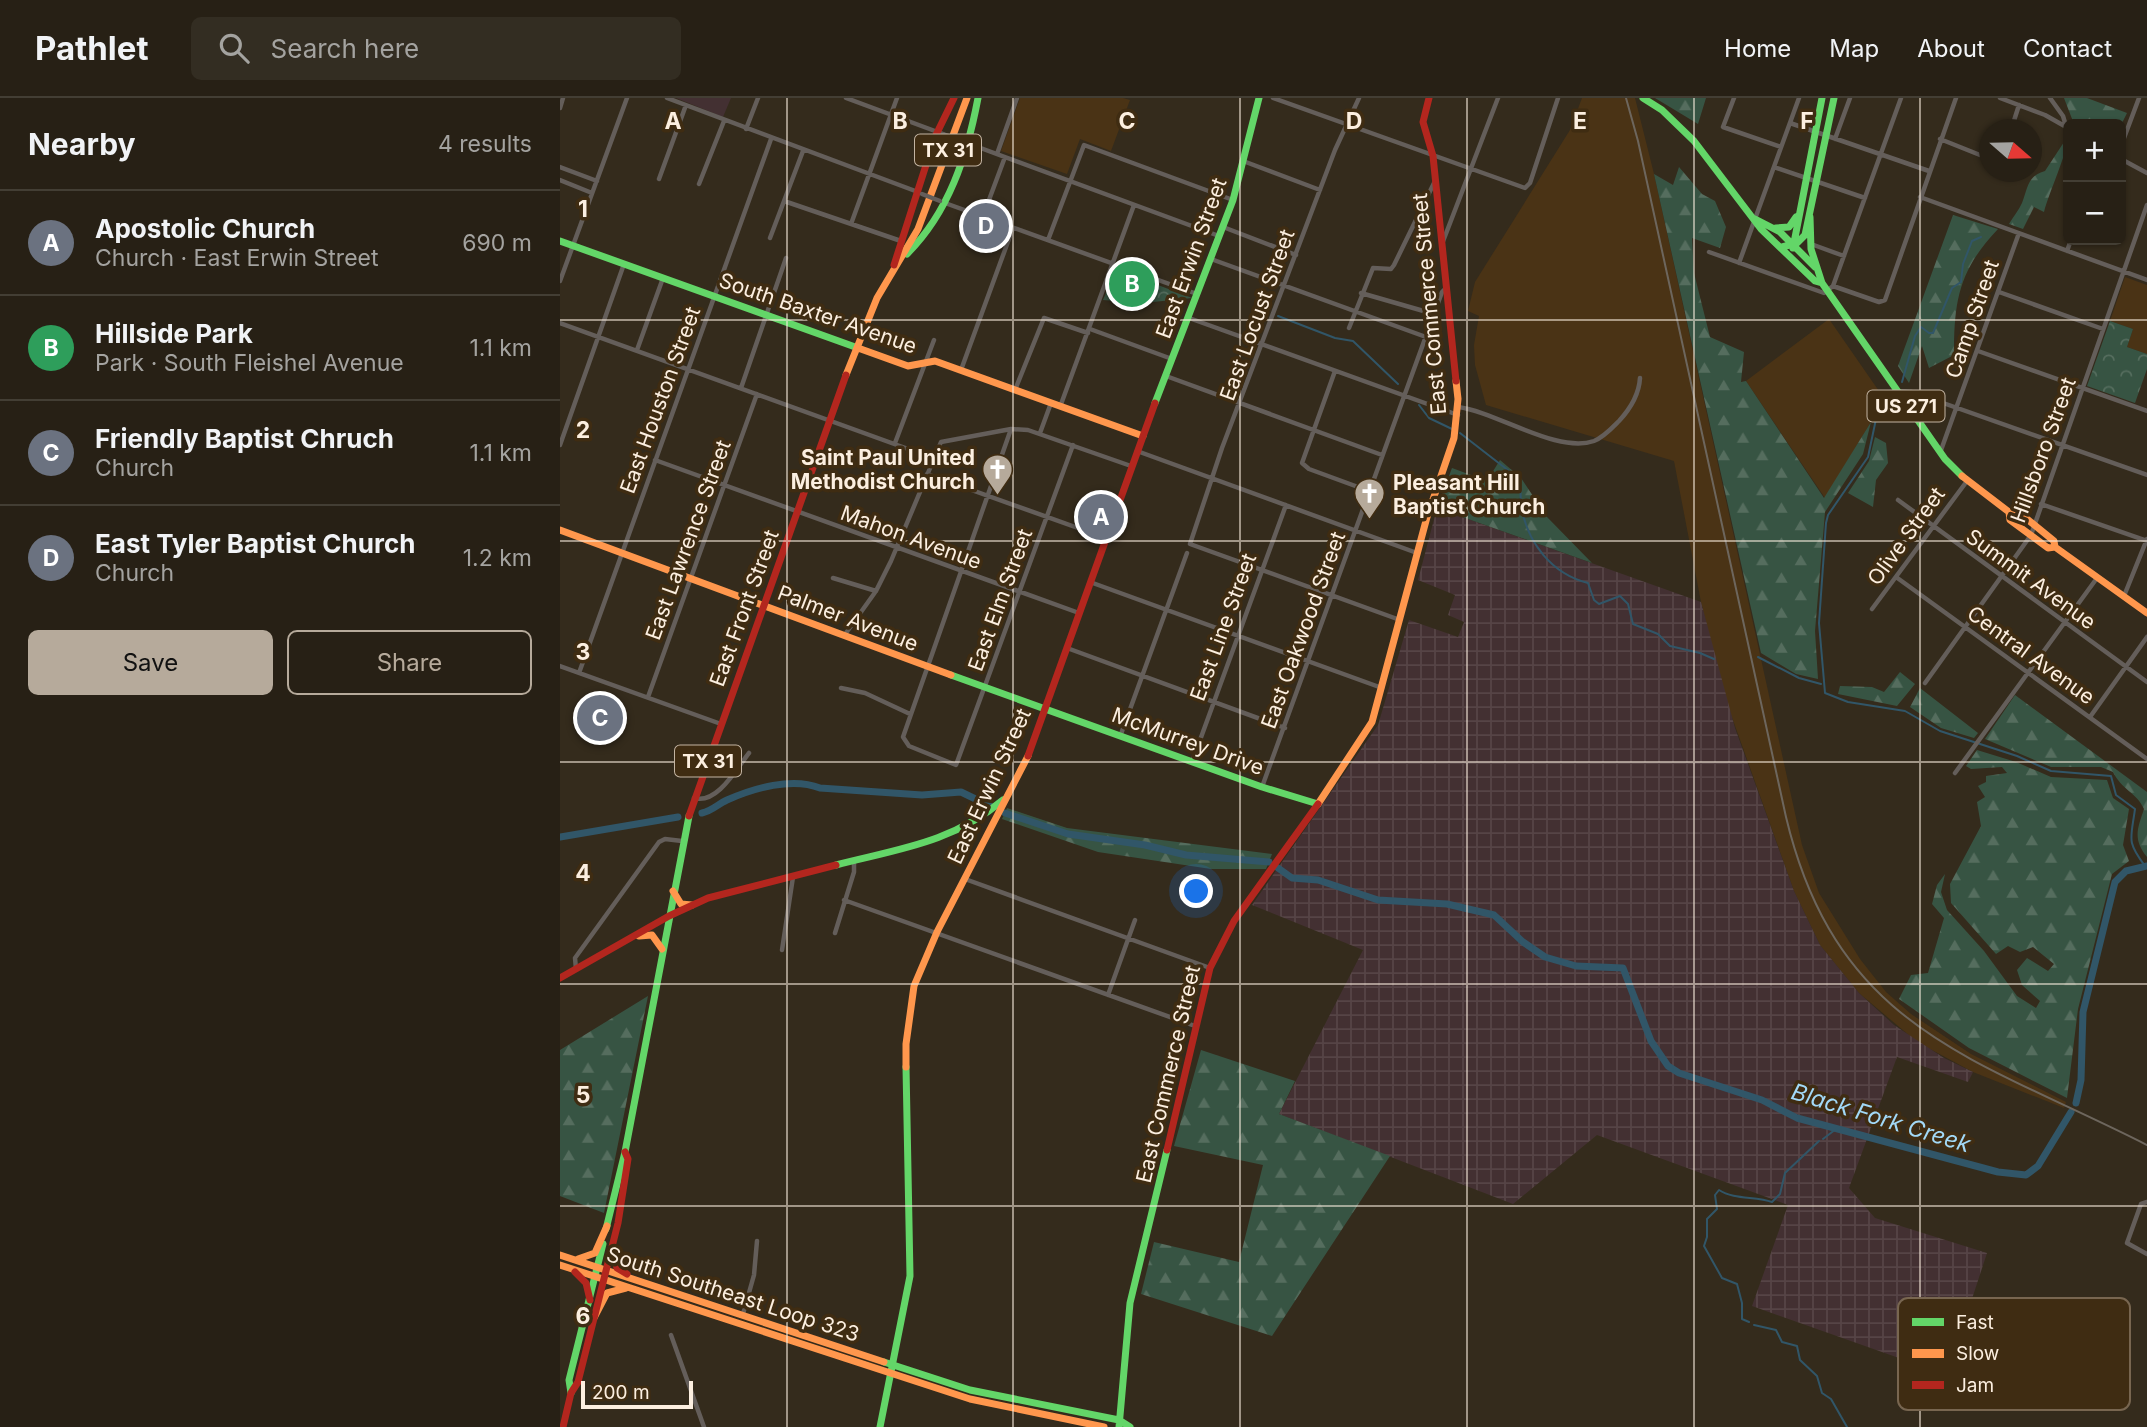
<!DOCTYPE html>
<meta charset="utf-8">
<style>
body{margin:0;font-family:Inter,sans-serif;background:#332d22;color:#f1f3f6}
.controls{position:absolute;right:21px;top:21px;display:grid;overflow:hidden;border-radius:10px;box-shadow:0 2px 5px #0004}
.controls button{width:63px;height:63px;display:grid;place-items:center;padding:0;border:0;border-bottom:2px solid #433e34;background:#272015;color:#f1f3f6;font:35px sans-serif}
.compass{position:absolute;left:1419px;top:21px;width:63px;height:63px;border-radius:50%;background:#272015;box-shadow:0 2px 5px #0004;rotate:110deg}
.scale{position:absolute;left:21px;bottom:18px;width:112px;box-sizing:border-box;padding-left:7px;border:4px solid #fcefe0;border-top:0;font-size:19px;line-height:24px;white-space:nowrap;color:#fcefe0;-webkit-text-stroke:5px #3f2c12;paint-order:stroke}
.you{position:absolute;left:637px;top:794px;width:24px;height:24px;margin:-18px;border:5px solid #fff;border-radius:50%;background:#1a73e8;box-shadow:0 0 0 10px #1a73e833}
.badge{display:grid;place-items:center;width:46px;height:46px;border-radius:50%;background:#b6aa9b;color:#fff;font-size:23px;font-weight:700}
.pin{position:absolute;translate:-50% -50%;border:4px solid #fff;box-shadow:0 2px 7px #0006}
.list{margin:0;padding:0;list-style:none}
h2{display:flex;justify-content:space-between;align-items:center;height:91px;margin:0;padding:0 28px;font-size:30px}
h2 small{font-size:23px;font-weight:400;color:#a4a3a0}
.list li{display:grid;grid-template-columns:46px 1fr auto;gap:21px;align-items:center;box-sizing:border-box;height:105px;padding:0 28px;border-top:2px solid #433e34}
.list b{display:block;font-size:26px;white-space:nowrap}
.list p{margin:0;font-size:23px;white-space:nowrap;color:#a4a3a0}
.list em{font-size:23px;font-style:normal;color:#a4a3a0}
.actions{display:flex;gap:14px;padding:21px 28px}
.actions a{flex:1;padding:16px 0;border:2px solid #b6aa9b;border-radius:10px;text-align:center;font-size:24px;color:#b6aa9b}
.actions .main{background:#b6aa9b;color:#111}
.icon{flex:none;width:38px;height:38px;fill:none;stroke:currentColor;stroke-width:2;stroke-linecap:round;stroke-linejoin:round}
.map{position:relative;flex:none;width:1587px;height:1329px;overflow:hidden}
header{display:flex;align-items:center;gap:42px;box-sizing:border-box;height:98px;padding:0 35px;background:#272015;border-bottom:2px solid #433e34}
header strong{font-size:33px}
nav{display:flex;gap:38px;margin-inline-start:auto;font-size:24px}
.search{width:490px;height:63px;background:#332d22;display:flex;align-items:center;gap:18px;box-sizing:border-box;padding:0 24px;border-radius:10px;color:#a4a3a0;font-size:26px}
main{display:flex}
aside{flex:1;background:#272015}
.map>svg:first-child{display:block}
.built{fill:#4a3315}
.industrial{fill:url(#industrial-grid)}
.medical{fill:#433032}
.forest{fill:url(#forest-firs)}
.park{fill:url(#park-crowns)}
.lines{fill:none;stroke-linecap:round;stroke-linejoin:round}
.stream{stroke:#315668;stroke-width:2}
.river{stroke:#315668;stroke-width:7}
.street{stroke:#645e5a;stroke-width:4.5}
.fast{stroke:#63d668;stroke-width:7}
.slow{stroke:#ff974d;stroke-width:7}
.jam{stroke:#b3261e;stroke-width:7}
.rail{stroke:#6d665d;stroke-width:2}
.street-bridge{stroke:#645e5a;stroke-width:4.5}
.grid{fill:none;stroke:#fcefe0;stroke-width:2;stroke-opacity:0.55}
.labels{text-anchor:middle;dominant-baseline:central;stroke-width:7;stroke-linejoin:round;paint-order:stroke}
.shield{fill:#3f2c12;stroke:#c3b4a2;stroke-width:2}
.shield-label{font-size:19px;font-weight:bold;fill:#fcefe0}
.street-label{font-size:21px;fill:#fcefe0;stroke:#3f2c12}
.poi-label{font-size:21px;font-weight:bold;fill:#fcefe0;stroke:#3f2c12;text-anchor:end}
.water-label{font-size:23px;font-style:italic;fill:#a2d9f7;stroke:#3f2c12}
.key{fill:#3f2c12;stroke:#786650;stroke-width:2}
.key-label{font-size:19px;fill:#fcefe0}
.grid-label{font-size:23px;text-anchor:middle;font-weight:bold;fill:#fcefe0;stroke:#3f2c12;stroke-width:7;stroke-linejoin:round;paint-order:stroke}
</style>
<header>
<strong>Pathlet</strong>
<div class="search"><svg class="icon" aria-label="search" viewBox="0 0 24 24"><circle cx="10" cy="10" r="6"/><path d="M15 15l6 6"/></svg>Search here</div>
<nav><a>Home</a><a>Map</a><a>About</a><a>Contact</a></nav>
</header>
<main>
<aside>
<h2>Nearby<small>4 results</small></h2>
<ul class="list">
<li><span class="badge" style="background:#6b7280">A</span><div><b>Apostolic Church</b><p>Church · East Erwin Street</p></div><em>690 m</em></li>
<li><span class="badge" style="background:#2e9e5b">B</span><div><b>Hillside Park</b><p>Park · South Fleishel Avenue</p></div><em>1.1 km</em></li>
<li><span class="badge" style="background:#6b7280">C</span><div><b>Friendly Baptist Chruch</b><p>Church</p></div><em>1.1 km</em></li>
<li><span class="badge" style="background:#6b7280">D</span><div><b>East Tyler Baptist Church</b><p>Church</p></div><em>1.2 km</em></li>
</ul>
<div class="actions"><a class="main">Save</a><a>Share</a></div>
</aside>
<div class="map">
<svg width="1587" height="1329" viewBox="0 0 1587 1329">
<defs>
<pattern id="industrial-grid" width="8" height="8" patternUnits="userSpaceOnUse" patternTransform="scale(1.75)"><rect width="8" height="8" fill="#433032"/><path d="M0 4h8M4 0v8" fill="none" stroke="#564446"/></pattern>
<pattern id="forest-firs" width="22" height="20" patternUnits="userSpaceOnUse" patternTransform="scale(1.75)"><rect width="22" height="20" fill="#375443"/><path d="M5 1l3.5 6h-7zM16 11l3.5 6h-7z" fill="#556d5e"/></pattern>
<pattern id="park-crowns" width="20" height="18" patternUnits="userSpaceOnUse" patternTransform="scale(1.75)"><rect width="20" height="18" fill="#375443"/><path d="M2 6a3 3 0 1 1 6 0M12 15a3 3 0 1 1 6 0" fill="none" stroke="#556d5e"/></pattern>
</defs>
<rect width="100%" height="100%" fill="#342b1c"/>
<!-- built -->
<path class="built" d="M460,0H563L570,2L551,53L520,41L507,76L441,53Z
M1022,0H1075L1094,76L1242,747L1259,795L1300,861L1326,894L1351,916L1411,956L1506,1004L1504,1010L1413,974L1357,944L1299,895L1260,847L1234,793L1164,597L1141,504L1114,363L926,307L915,267L914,247L919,218L908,213L915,184L1010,32Z
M1565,179L1587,187V256L1567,249L1573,231L1550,223Z
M1269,221L1321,296L1311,324L1265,400L1186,283Z"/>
<!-- industrial -->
<path class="industrial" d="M877,410L1141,504L1175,630L1234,793L1260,847L1299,895L1334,927L1384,960L1413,974L1408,984L1337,959L1289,1090L1315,1120L1427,1155L1387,1277L1192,1208L1228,1107L1037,1037L953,1106L719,1016L803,852L692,807L818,627L849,522L898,539L904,524L888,517L895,497L858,482Z"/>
<!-- medical -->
<path class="medical" d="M116,0H171L163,19Z"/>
<!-- forest -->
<path class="forest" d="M1095,0H1146L1138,26Z
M1504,0H1527L1567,15L1561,27L1514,26Z
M1508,38C1508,54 1489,94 1484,114L1474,109L1463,131L1449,126C1453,119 1459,112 1462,105C1468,90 1467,78 1485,73Z
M1119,69L1142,96L1155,103L1166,129L1160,150L1132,140L1134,175L1150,239L1184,254L1181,284L1186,283L1264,400L1311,324L1303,356L1265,414L1255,533L1258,581L1236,576L1201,555L1094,76L1113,87Z
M1393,117L1438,131C1399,172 1394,202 1394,257L1369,270L1362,248L1349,285L1338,268Z
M1315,339L1326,345L1328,365L1316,382L1313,409L1288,395L1309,363Z
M940,362L961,380L987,419L1032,465L877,410L892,370L927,383Z
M1340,574L1355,586L1337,608L1278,596L1280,588L1312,589L1324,594Z
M1360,590L1418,635L1414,640L1381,630L1350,609Z
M1455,597L1587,694V759C1573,741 1577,732 1584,711C1577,695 1561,691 1553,674L1541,669H1491L1425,641Z
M1417,652L1456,664L1491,679L1547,682L1553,700L1569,711L1563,747L1569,763L1552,776L1518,911L1507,1000L1409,950L1339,901L1351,877L1368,875L1384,820L1372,806L1377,787L1385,776L1381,794L1387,812L1424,853L1457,898L1476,910L1480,903L1462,887L1457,872L1467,860L1488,873L1494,866L1473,849L1460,854L1448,848L1436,856L1391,805L1390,786L1421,728L1417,704L1425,699L1418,688L1426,684V678L1447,675L1442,669L1411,671L1406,668Z
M447,710L507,730L712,756L706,771H651L538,754L442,721Z
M88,898L44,1115L0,1098V952Z
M641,952L735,983L719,1016L830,1058L712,1238L581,1196L594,1144L679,1164L703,1067L614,1048Z"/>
<!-- park -->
<path class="park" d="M556,171L632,200L583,205L543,202Z
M1550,223L1573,231L1567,249L1587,256V271L1575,305L1527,288Z"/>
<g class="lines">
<!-- stream -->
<path class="stream" d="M718,218L775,240L793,243L838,286
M1342,284L1355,238L1361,229L1369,235H1373L1392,190L1401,184L1403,166L1412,143L1421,139
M1324,298L1320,302L1308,359L1268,417L1266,425L1259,525L1265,595L1288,604L1345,613L1380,633L1457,658L1491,673L1551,678L1556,697L1575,711C1571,741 1566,743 1585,768
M859,307L869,320L892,331
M900,335L958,380C962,389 960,398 961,407C967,445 992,476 1028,485L1034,502L1039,506L1060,498L1068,506L1073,526L1098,536L1110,548L1140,555L1154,561
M1198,559L1239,580L1261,586
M1263,1041L1276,1031
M1189,1224L1182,1221V1205L1177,1186L1162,1180L1144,1148L1147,1139V1121L1157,1111L1155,1097L1159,1092C1174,1102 1196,1098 1212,1104L1220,1096L1225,1075L1259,1043
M1194,1227L1216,1232L1222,1244L1237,1248L1240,1262L1257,1278L1262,1295L1271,1301L1287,1329"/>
<!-- river -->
<path class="river" d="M142,715C152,713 158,706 167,702C194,690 232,679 260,690L362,697L401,694L430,708
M445,715L508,736L585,747L626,757L709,764
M0,739L118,719
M718,770L732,780L758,782L818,802L887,806L934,817L963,844L985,859L1016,868L1063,870L1091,943L1108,968L1119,975L1202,1002L1237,1020L1438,1074L1466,1077L1478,1068L1511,1014
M1516,1005L1521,982L1523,914L1555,784L1566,773L1587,768"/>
<!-- street -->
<path class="street" d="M107,0L358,94
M286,0L383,36
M713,0L965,90L970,85L998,0
M799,0L775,52L662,350L630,446L840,522
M1174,0L1163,29L1221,49
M1440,0L1485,17L1508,30
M1490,0L1503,18L1506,28
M0,10L3,0
M1230,25L1369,73
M186,31L198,0
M1451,32L1459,7
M1275,41L1290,0
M1380,41L1430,61
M407,45L659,138
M1561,48L1579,0
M437,56L457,0
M1561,61L1587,75
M683,63L760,92
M0,69L37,83
M1214,69L1305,100
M99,81L126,7
M0,82L32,95
M139,86L164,23
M1360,99L1587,182
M224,103L341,143
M385,105L637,196
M423,118L445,59
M291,126L337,0
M663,129L736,157
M210,140L243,53
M488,142L524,47L673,102
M882,146L938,0
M1251,146L1284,158
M1507,153L1511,142
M1149,154L1264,195L1273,188L1341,0
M651,161L866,239
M1179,165L1239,0
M0,183L67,0
M1273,188L1319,204L1325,202L1396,0
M1439,194L1543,231
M801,195L874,216
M629,220L898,317
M0,225L373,360
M789,230L813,170L831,171L834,167L875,83
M530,231L612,261
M77,252L103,180
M1418,253L1587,313
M401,272L453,130
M775,273L742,365L749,371L809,393
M606,278L822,357
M181,290L226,160
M455,292L484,220L528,235
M1337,293L1352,294L1587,377
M500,309L574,107
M898,309C937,314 997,356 1034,343C1044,339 1052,330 1059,323C1071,310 1079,297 1080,280
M451,331L343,639L349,648L396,667L513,347
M480,335L491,305
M335,345L374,242
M0,347L64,166
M577,353L857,455
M1380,355L1459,135
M95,362L519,515
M367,376L546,440
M1338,402L1587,584
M1481,406L1587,443
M1336,479L1587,661
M273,480L316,493
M530,484L822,590
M1564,498L1587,441
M1312,511L1407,383
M286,535L316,493L331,463L381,344L451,331L468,332L571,368
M507,550L725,630
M0,568L161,626
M19,575L211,41
M1365,585L1471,437L1587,107
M281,590L305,595L350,616
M88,599L197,296
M1530,619L1587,539
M561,636L627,455
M632,664L726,407
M1395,675L1537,480
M702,689L882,194L886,190
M134,700C157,707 177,670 189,655
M405,781L650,870
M284,802L635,928
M275,835L294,774V763
M222,852L233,779
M16,871L15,860L99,744L105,741L122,743
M548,897L575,822
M1587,1104L1581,1106L1567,1145L1587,1156
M183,1216L194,1177L197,1143
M111,1237L144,1329"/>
<!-- fast -->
<path class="fast" d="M1083,0L1102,12L1134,43L1201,131L1255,183L1262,185
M1250,119L1251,151L1262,185L1385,361L1402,378
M1195,121L1220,134L1255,169
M1216,130L1229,129L1236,119
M0,143L298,250
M1222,149L1237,145L1245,137L1274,0
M1233,150L1262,0
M347,156C389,114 407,58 418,0
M595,305L673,102L699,0
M391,577L702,689L758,706
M276,767C338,751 392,745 443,702
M46,1131L65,1054L129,718
M324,1264L410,1292L559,1322L570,1329
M11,1295L9,1282L43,1146
M320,1329L350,1178L346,969
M559,1329L570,1205L607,1052"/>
<!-- slow -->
<path class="slow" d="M298,250L348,268L375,263L583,338
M286,277L317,200L358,131L407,0
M1402,378L1449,414L1467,421L1494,443L1495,449
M1449,414L1450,422L1488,450L1495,449L1587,515
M0,432L391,577
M758,706L812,624L867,419L894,340L898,301L896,283
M113,793L121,806L132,807
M79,838L92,837L102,851
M346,969V946L354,888L377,834L468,658
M0,1157L324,1264
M18,1161L35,1155L47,1128
M0,1167L410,1301L544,1329
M34,1220L47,1195L66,1190"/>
<!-- jam -->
<path class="jam" d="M869,0L863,24L873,58L896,283
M334,167L375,39L394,0
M468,658L595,305
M129,718L286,277
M0,880L109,818L148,800L276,767
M607,1052L650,870L674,823L758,706
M52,1151L57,1170L67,1176
M15,1174L26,1185L30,1202
M3,1329L11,1295L18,1284L58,1125L68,1061L65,1054"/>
<!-- rail -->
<path class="rail" d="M1066,0L1078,43L1226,719C1277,932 1414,959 1587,1047"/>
<!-- street-bridge -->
<path class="street-bridge" d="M383,36L402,43
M362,96L380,103"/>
</g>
<!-- grid -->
<path class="grid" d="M227,0V1329M453,0V1329M680,0V1329M907,0V1329M1134,0V1329M1360,0V1329M0,222H1587M0,443H1587M0,664H1587M0,886H1587M0,1108H1587"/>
<!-- icons -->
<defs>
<symbol id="church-pin" viewBox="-11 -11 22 30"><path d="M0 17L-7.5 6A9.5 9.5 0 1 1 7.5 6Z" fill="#b6aa9b" stroke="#3f2c12"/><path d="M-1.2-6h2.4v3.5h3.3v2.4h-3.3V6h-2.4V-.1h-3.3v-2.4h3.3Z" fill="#fff"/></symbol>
</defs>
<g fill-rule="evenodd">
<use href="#church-pin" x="420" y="354" width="35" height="47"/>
<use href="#church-pin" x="792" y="378" width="35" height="47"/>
</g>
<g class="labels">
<!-- shield labels -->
<g class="shield">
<rect x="355" y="36.5" width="66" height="31" rx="5"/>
<rect x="1307.5" y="292.5" width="77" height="31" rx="5"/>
<rect x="115" y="647.5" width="66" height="31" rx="5"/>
</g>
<g class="shield-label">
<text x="388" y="52">TX 31</text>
<text x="1346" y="308">US 271</text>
<text x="148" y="663">TX 31</text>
</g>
<!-- street labels -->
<g class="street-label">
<text transform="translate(631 160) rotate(-70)">East Erwin Street</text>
<text transform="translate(869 206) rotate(-95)">East Commerce Street</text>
<text transform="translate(258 215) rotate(19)">South Baxter Avenue</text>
<text transform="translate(697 217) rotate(-70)">East Locust Street</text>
<text transform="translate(1412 221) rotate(-71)">Camp Street</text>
<text transform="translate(100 302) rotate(-70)">East Houston Street</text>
<text transform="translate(1483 352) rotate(-70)">Hillsboro Street</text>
<text transform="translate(1346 438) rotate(-54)">Olive Street</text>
<text transform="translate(351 439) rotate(20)">Mahon Avenue</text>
<text transform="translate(128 442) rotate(-70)">East Lawrence Street</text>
<text transform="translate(1471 481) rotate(36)">Summit Avenue</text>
<text transform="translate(440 502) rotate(-70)">East Elm Street</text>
<text transform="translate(184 510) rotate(-70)">East Front Street</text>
<text transform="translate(288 520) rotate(21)">Palmer Avenue</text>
<text transform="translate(663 529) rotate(-70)">East Line Street</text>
<text transform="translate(743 532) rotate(-70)">East Oakwood Street</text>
<text transform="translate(1471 557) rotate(36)">Central Avenue</text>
<text transform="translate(628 643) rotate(20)">McMurrey Drive</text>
<text transform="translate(429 688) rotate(-65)">East Erwin Street</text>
<text transform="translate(608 976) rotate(-77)">East Commerce Street</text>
<text transform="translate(173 1196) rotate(18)">South Southeast Loop 323</text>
</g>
<!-- poi labels -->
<g class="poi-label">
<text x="415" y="359">Saint Paul United<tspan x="415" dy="24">Methodist Church</tspan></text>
<text x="833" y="384" text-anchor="start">Pleasant Hill<tspan x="833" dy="24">Baptist Church</tspan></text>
</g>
<!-- water labels -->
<g class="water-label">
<text transform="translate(1321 1020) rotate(17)">Black Fork Creek</text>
</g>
</g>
<!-- legend -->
<rect x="1338" y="1200" width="232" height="112" rx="10" class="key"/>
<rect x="1352" y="1220" width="32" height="8" fill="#63d668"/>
<rect x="1352" y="1251" width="32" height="9" fill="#ff974d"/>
<rect x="1352" y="1283" width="32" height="8" fill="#b3261e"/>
<g class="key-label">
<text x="1396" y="1231">Fast</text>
<text x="1396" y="1262">Slow</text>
<text x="1396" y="1294">Jam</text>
</g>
<g class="grid-label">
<text x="113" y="31">A</text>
<text x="340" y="31">B</text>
<text x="567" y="31">C</text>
<text x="794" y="31">D</text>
<text x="1020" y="31">E</text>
<text x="1247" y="31">F</text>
<text x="23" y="119">1</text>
<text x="23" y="340">2</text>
<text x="23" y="562">3</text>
<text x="23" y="783">4</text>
<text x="23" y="1005">5</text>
<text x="23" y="1226">6</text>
</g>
</svg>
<div class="controls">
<button>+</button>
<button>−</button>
</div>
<svg class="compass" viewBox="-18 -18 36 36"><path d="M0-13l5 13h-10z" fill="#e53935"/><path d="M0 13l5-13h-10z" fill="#a4a3a0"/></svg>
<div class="scale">200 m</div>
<div class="you"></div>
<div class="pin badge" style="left:541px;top:419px;background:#6b7280">A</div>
<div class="pin badge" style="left:572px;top:186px;background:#2e9e5b">B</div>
<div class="pin badge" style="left:40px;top:620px;background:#6b7280">C</div>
<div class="pin badge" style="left:426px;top:128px;background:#6b7280">D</div>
</div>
</main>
